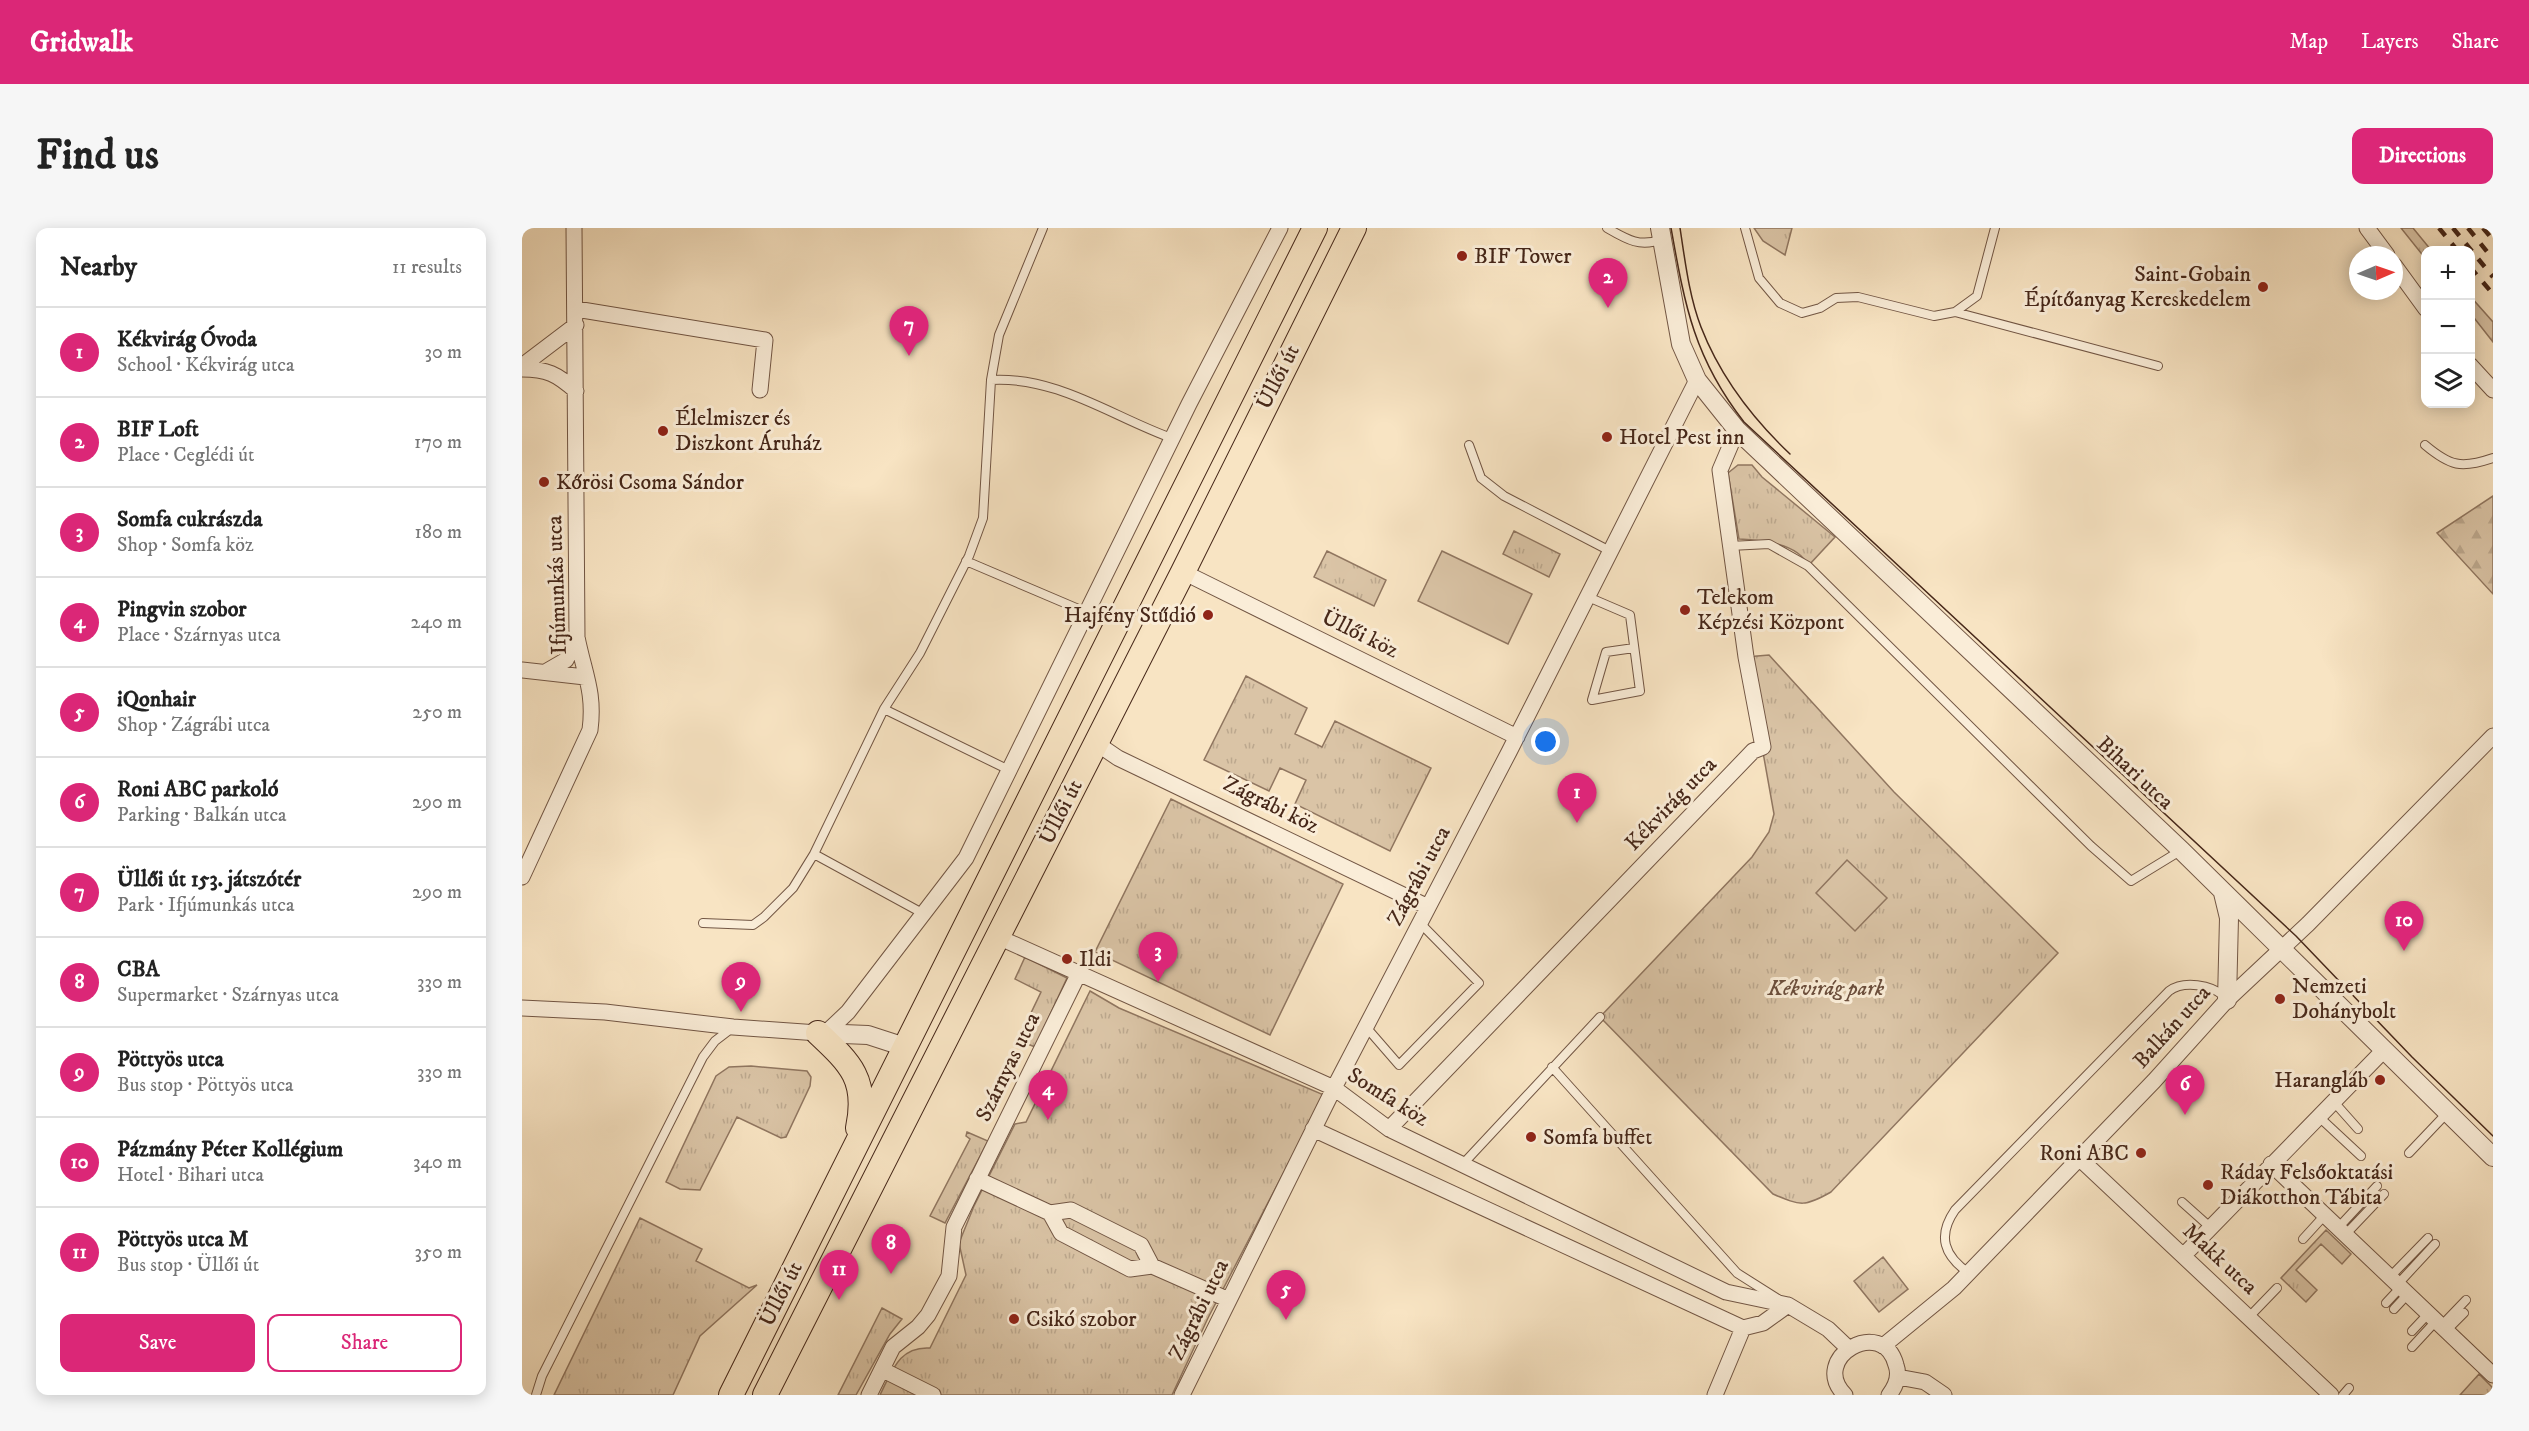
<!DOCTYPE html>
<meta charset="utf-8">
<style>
body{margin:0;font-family:"IM FELL DW Pica",serif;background:#f6f6f6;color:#222}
.controls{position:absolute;right:18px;top:18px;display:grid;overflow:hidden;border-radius:12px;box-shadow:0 3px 15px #0003}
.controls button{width:54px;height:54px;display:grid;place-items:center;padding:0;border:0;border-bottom:2px solid #e0e0e0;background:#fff;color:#222;font:30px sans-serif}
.compass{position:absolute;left:1827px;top:18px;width:54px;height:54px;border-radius:50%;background:#fff;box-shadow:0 3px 15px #0003;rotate:88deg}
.you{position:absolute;left:1024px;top:514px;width:21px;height:21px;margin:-15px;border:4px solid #fff;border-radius:50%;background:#1a73e8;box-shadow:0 0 0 9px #1a73e833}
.badge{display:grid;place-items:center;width:39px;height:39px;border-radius:50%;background:#db2777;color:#fff;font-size:20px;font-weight:700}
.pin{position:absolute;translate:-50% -50px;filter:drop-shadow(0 2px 3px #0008)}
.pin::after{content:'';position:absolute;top:32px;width:21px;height:18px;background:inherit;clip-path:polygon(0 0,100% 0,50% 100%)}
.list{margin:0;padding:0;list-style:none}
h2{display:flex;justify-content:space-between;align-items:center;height:78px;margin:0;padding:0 24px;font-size:26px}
h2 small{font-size:20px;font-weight:400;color:#767676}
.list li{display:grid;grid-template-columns:39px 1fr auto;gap:18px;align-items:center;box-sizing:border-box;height:90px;padding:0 24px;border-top:2px solid #e0e0e0}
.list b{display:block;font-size:22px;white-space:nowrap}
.list p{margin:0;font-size:20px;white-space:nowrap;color:#767676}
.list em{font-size:20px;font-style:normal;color:#767676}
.actions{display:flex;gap:12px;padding:18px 24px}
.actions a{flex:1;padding:14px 0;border:2px solid #db2777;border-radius:12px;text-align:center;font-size:21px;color:#db2777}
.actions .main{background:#db2777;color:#fff}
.icon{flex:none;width:33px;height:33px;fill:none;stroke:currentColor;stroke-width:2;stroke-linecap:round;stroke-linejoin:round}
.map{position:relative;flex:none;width:1971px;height:1167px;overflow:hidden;border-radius:12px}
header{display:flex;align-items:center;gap:36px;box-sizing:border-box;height:84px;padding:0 30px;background:#db2777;color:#fff}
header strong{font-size:28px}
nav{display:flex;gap:33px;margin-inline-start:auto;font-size:21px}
.intro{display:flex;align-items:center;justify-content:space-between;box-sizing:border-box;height:144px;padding:0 36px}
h1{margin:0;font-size:42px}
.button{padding:15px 27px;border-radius:12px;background:#db2777;color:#fff;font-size:21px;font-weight:700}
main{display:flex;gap:36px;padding:0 36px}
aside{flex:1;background:#fff;border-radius:12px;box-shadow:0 3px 15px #0003}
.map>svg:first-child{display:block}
.grass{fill:url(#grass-tufts);stroke:#907660;stroke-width:1.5}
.forest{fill:url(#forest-firs);stroke:#907660;stroke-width:1.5}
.garden{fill:#dac4a6;stroke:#907660;stroke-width:1.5}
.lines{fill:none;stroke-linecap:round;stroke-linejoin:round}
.service-casing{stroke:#725644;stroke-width:10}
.minor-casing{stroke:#725644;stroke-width:17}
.tertiary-casing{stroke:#725644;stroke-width:20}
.primary-casing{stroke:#462719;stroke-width:26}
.service{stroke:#faedd8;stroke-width:8}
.minor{stroke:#faedd8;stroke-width:15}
.tertiary{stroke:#faedd8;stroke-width:18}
.primary{stroke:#f8e4c3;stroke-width:24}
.tram{stroke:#462719;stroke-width:1.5}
.rail{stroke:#462719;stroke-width:4.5;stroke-dasharray:10 10;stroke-linecap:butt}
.poi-dot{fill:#8f2418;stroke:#faedd8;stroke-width:2}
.labels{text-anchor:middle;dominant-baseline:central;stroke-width:6;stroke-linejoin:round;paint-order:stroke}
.poi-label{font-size:22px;fill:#462719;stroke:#faedd8;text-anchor:start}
.street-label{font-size:22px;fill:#462719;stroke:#faedd8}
.park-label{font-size:22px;font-style:italic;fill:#6b4e3c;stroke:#faedd8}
</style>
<header>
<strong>Gridwalk</strong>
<nav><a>Map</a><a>Layers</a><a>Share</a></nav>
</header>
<div class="intro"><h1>Find us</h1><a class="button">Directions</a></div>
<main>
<aside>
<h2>Nearby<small>11 results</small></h2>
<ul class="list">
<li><span class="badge">1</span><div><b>Kékvirág Óvoda</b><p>School · Kékvirág utca</p></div><em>30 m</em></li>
<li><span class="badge">2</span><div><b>BIF Loft</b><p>Place · Ceglédi út</p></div><em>170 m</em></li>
<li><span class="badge">3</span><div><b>Somfa cukrászda</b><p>Shop · Somfa köz</p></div><em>180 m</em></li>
<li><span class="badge">4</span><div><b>Pingvin szobor</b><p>Place · Szárnyas utca</p></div><em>240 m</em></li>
<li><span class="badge">5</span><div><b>iQonhair</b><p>Shop · Zágrábi utca</p></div><em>250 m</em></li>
<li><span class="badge">6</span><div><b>Roni ABC parkoló</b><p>Parking · Balkán utca</p></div><em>290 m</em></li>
<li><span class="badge">7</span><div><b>Üllői út 153. játszótér</b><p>Park · Ifjúmunkás utca</p></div><em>290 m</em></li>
<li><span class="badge">8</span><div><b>CBA</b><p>Supermarket · Szárnyas utca</p></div><em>330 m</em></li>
<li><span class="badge">9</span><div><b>Pöttyös utca</b><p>Bus stop · Pöttyös utca</p></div><em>330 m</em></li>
<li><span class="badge">10</span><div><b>Pázmány Péter Kollégium</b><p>Hotel · Bihari utca</p></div><em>340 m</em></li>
<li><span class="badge">11</span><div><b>Pöttyös utca M</b><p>Bus stop · Üllői út</p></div><em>350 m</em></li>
</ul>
<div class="actions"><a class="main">Save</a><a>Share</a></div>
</aside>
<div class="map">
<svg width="1971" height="1167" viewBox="0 0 1971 1167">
<defs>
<pattern id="grass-tufts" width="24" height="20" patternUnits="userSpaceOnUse" patternTransform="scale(1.5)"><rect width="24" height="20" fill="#dac4a6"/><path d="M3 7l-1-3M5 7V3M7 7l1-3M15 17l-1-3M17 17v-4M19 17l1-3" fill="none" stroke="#bca88e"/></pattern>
<pattern id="forest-firs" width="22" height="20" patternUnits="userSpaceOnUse" patternTransform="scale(1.5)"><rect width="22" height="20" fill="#dac4a6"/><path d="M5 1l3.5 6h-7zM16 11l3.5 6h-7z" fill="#bca88e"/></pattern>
</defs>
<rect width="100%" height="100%" fill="#f8e4c3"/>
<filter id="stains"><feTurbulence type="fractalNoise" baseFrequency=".00333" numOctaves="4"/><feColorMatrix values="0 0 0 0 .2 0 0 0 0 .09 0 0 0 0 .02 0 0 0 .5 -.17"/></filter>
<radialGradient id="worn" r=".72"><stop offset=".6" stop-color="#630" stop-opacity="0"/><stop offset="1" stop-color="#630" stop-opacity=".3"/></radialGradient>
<!-- grass -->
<path class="grass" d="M1232,0H1270L1263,27L1241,13Z
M1879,0H1891L1909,22H1904L1903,30Z
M1948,68L1971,94V114L1949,86Z
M1216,237H1230L1240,249L1313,309L1286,338C1277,315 1238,312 1217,311L1206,245Z
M992,303L1038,326L1027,349L981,326Z
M805,323L864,352L852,378L792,349Z
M1247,427L1372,564L1536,725L1309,964C1283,979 1279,978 1251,966L1078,789L1230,629L1247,604L1252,586L1224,429Z
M724,448L785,480L773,506L800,519L813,493L909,540L868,623L773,576L784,552L758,540L747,563L682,532Z
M649,571L821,656L748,807L573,724Z
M503,729L545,750L513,819L496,812L519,764L493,751Z
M568,763L597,780L802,867L686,1090L650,1167H358C370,1143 377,1118 408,1120L444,1047L437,1015L452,978L493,896L504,894Z
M229,838L285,843L289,849L288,858L264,909L259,910L215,889L178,962L158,961L144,954L194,848L207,839Z
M445,904L466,913L423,995L408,988L448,911L444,908Z
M118,990L180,1021L174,1033L227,1060L235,1057L178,1108L151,1167H32Z
M1804,1002L1829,1026L1820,1036L1799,1016L1774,1042L1795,1062L1784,1074L1759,1050Z
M1361,1029L1386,1061L1357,1084L1332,1053Z
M360,1080L380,1091L368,1106L334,1167H316Z
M1957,1146L1971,1160V1167H1938Z"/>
<!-- forest -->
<path class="forest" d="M1971,268V366L1915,305Z"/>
<!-- garden -->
<path class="garden" d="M920,323L1010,366L986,416L896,373Z
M1325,632L1365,670L1333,703L1294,665Z"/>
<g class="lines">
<defs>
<path id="service" d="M1085,0C1104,11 1118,20 1140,11
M1223,0L1237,50L1258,75L1280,85L1298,80L1314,70L1336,69L1412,88L1433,84L1455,68L1473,0
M1433,84L1636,138
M469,152C536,148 592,190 652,211
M947,217L959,250L982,268L1088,323
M1903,217C1928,238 1939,241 1971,230
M1208,318L1247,316L1286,338L1569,618L1609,653L1658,623
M444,333L566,385
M1066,369L1108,387L1118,463L1070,472L1084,424L1112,420
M362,481L487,542
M292,626L402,686
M181,695L231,697L242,689L271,660L292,626L362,481L398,425L447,328L461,290L469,152L477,107L521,0
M844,799L877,837L957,755L898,695
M1030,839L1215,1045L1256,1071
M1812,874L1836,901
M1796,888L1839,928
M1887,925L1925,885
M940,937L1078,789
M1660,974L1688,999
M1815,1001L1855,958
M1822,1008L1862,966
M1781,1011L1802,988
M1447,1045C1422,1028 1415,1008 1433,982L1647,763C1662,752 1689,757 1702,768
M1867,1050L1906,1010
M1875,1057L1913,1016
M1864,1075L1878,1060
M1872,1081L1885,1067
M1727,1089L1755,1060
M1919,1098L1944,1072
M1890,1103L1906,1086
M1924,1103L1942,1085
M1890,1119L1914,1093
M14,1167L20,1148L181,829L193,813L210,800
M1821,1167L1827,1160"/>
<path id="minor" d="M1845,0L1865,27
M1872,37L1904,81
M54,81L243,112L238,162
M1948,137L1971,162
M0,138L54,97
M0,141C25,141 35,146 54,163
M661,344L995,509
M0,442L63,449
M25,443L44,432L55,409
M574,515L596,530L906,679
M0,649L68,502C73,464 62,445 55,409L52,0
M476,709L812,860L867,901L1204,1064L1266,1077L1306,1101L1326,1120
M0,780L83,784L211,799L296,805L308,801L326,784L444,630L667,176L758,0
M791,901L1221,1100L1241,1095L1266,1077
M867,901L1231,523L1241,519L1224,429L1198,242L1215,202
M1556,929L1809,1167
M1749,936L1971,1147
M455,951L528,985
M1662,1027L1862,822
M630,1038L619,1017L549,982L528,985L539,1005L608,1041L630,1038L707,1072
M1361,1118L1432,1060L1632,853L1705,772L1786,696L1971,508
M361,1142L411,1167
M1376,1149L1403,1154L1422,1167
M347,1167L371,1119L396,1099L406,1087L427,1048L432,999L556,747
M660,1167L812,860L987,524L1175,152
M1193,1167L1221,1100
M1323,1167C1286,1130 1361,1087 1374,1137C1378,1148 1374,1158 1367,1167"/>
<path id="tertiary" d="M1138,0L1159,116L1175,152L1215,202L1659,622L1971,929
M1701,665L1707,690L1705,772
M296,805L346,807L383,819"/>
<path id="primary" d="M296,805C329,836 346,852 336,900
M209,1167L793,0
M243,1167L661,344L832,0"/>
</defs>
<!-- service casing -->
<use href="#service" class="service-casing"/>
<!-- minor casing -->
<use href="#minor" class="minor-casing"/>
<!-- tertiary casing -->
<use href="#tertiary" class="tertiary-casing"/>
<!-- primary casing -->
<use href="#primary" class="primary-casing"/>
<!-- service -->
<use href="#service" class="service"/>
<!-- minor -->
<use href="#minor" class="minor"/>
<!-- tertiary -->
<use href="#tertiary" class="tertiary"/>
<!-- primary -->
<use href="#primary" class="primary"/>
<!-- tram -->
<path class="tram" d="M1149,0C1163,78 1172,130 1222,194L1774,708L1890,829L1971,908
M1158,0C1163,32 1167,68 1179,99C1198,148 1229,189 1268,226"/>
<!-- rail -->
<path class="rail" d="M1917,0L1935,22
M1931,0L1971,49
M1946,0L1971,31
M1961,0L1971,12
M1948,39L1971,66"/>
</g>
<!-- markers -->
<g class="poi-dot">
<circle cx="940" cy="28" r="6"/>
<circle cx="1741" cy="59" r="6"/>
<circle cx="141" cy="203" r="6"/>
<circle cx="1085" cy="209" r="6"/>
<circle cx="22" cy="254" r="6"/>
<circle cx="1163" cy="382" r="6"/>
<circle cx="686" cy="387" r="6"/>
<circle cx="545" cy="731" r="6"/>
<circle cx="1758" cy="771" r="6"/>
<circle cx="1858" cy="852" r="6"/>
<circle cx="1009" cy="909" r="6"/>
<circle cx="1619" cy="925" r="6"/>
<circle cx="1686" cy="957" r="6"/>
<circle cx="492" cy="1091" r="6"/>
</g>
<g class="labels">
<!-- poi labels -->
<g class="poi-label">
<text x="952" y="28">BIF Tower</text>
<text x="1729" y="46" text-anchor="end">Saint-Gobain<tspan x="1729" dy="25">Építőanyag Kereskedelem</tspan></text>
<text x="153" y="190">Élelmiszer és<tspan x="153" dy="25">Diszkont Áruház</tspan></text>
<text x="1097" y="209">Hotel Pest inn</text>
<text x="34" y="254">Kőrösi Csoma Sándor</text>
<text x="1175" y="369">Telekom<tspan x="1175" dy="25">Képzési Központ</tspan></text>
<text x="674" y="387" text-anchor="end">Hajfény Stűdió</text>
<text x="557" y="731">Ildi</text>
<text x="1770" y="758">Nemzeti<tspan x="1770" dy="25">Dohánybolt</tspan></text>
<text x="1846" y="852" text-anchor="end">Harangláb</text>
<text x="1021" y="909">Somfa buffet</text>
<text x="1607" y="925" text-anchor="end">Roni ABC</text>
<text x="1698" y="944">Ráday Felsőoktatási<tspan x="1698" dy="25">Diákotthon Tábita</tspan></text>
<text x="504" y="1091">Csikó szobor</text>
</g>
<!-- street labels -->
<g class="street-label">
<text transform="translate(756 149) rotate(-63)">Üllői út</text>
<text transform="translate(35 357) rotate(-92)">Ifjúmunkás utca</text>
<text transform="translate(838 406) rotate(26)">Üllői köz</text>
<text transform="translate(1613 545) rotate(43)">Bihari utca</text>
<text transform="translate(1149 576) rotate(-46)">Kékvirág utca</text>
<text transform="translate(749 577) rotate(26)">Zágrábi köz</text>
<text transform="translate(539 584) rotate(-63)">Üllői út</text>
<text transform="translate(897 648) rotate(-62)">Zágrábi utca</text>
<text transform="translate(1650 799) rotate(-48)">Balkán utca</text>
<text transform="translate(486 839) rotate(-64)">Szárnyas utca</text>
<text transform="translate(866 869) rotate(32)">Somfa köz</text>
<text transform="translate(1698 1031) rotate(43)">Makk utca</text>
<text transform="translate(259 1066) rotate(-63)">Üllői út</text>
<text transform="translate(677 1082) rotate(-64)">Zágrábi utca</text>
</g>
<!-- park labels -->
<g class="park-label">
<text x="1304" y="760">Kékvirág park</text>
</g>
</g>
<rect width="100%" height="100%" filter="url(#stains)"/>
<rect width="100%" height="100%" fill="url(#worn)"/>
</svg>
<div class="controls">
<button>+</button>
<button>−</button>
<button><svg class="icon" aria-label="layers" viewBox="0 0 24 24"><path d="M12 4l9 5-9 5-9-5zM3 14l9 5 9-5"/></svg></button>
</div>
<svg class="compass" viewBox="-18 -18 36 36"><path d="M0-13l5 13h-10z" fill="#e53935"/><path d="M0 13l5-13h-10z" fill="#767676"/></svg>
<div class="you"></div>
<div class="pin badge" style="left:1055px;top:595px">1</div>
<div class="pin badge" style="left:1086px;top:80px">2</div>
<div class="pin badge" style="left:636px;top:754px">3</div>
<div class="pin badge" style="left:526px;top:892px">4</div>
<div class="pin badge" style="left:764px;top:1092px">5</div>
<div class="pin badge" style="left:1663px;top:887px">6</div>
<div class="pin badge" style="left:387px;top:128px">7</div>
<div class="pin badge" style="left:369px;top:1046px">8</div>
<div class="pin badge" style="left:219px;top:784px">9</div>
<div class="pin badge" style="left:1882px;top:723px">10</div>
<div class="pin badge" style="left:317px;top:1072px">11</div>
</div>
</main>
